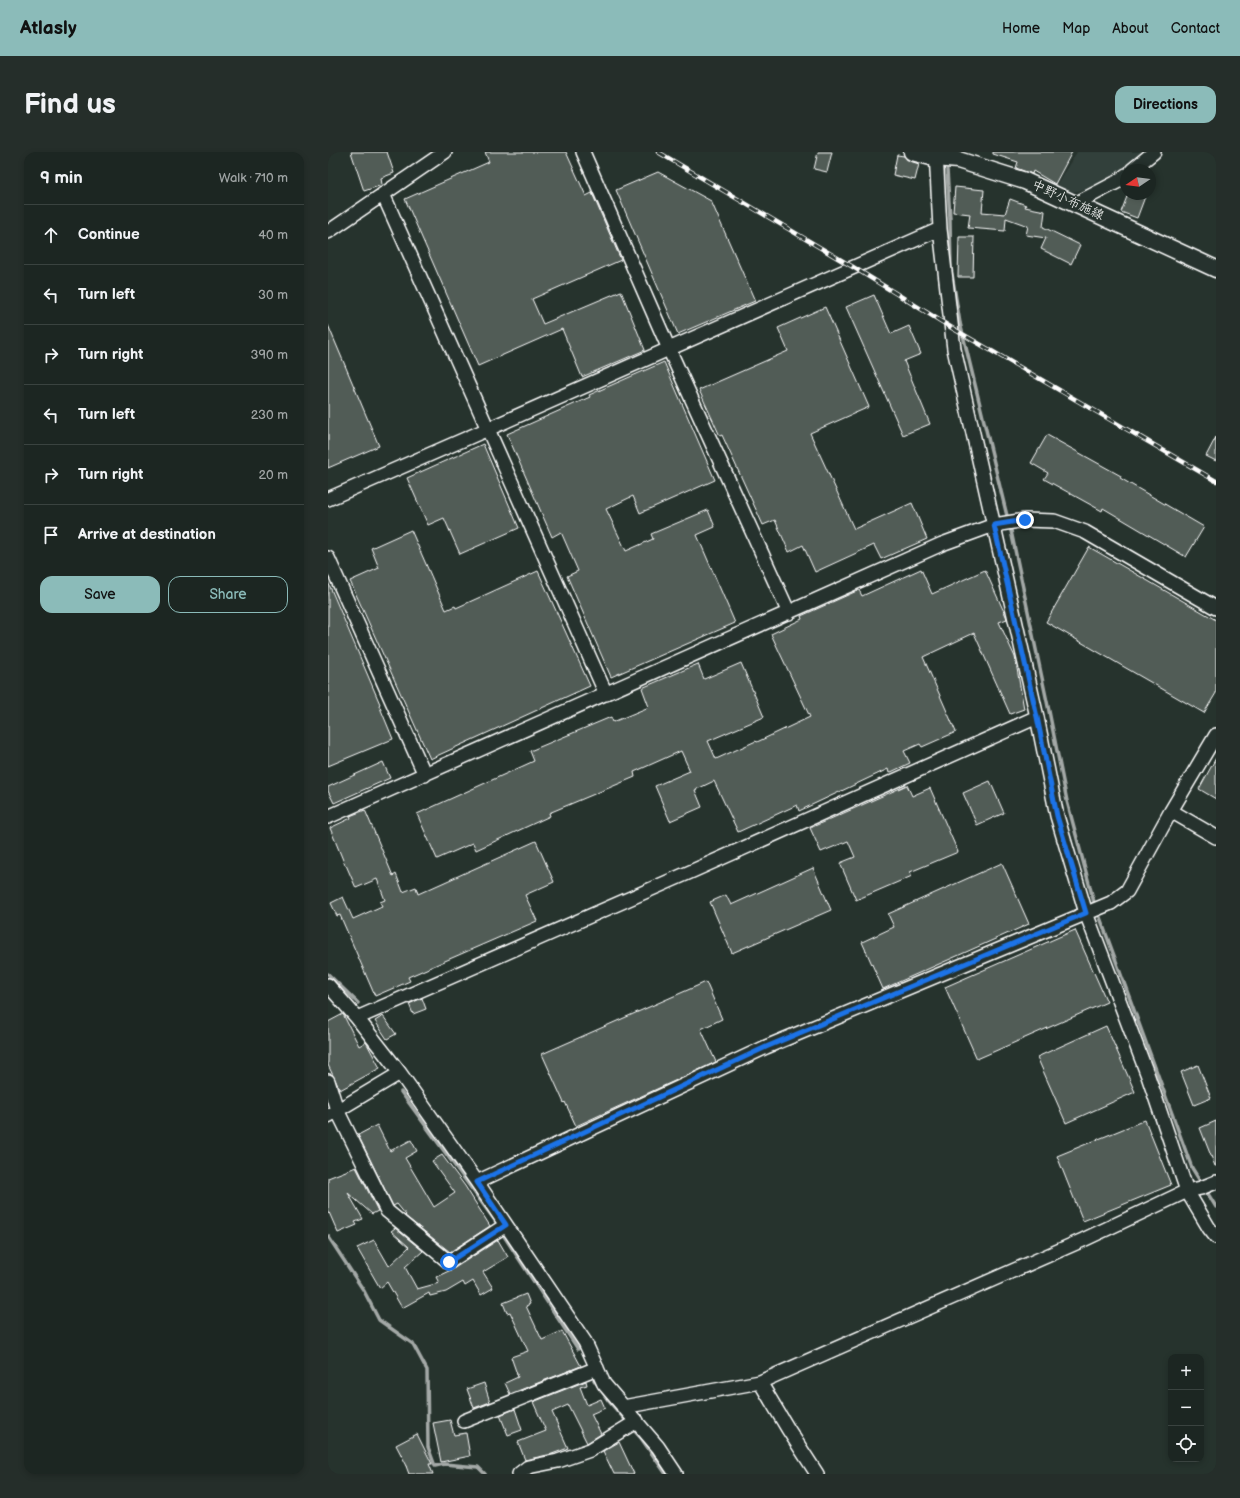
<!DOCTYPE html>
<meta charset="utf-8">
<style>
body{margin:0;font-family:"Balsamiq Sans","Klee One",sans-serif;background:#252e2a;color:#f1f3f6}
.controls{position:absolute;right:12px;bottom:12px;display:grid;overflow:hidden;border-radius:8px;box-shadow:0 2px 6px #0003}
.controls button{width:36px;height:36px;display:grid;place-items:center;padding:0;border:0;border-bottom:1px solid #3a4340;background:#1c2622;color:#f1f3f6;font:20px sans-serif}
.compass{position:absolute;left:792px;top:12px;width:36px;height:36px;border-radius:50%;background:#1c2622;box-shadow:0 2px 6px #0003;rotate:257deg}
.stop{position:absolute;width:12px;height:12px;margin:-9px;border:3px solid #1a73e8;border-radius:50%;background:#fff}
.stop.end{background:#1a73e8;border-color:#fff;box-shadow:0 1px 4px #0008}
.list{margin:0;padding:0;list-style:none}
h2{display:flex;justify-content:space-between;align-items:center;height:52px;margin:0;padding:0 16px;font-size:17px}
h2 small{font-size:13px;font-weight:400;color:#a0a5a5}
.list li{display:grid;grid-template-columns:26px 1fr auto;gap:12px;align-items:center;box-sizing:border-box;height:60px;padding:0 16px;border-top:1px solid #3a4340}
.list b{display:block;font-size:15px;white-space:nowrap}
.list em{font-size:13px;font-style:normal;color:#a0a5a5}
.actions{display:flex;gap:8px;padding:12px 16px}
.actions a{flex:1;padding:9px 0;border:1px solid #8bbbb9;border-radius:12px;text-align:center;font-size:14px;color:#8bbbb9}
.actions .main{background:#8bbbb9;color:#111}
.icon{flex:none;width:22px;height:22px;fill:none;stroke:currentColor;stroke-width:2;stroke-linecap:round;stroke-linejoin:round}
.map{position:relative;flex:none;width:888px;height:1322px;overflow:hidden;border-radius:12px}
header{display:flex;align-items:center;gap:24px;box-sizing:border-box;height:56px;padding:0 20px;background:#8bbbb9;color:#111}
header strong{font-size:19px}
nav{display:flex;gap:22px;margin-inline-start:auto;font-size:14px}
.intro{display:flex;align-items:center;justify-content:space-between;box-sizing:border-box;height:96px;padding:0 24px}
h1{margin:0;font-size:28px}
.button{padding:10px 18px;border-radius:12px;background:#8bbbb9;color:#111;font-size:14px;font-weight:700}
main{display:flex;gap:24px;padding:0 24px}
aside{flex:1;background:#1c2622;border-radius:12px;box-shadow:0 2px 6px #0003}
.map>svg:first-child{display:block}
.built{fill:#333f3a}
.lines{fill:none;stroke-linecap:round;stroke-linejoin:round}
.stream{stroke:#a4a9a7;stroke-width:3.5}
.building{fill:#515c57;stroke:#fff}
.minor-casing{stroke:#fff;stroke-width:16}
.major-casing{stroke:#fff;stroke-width:19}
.minor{stroke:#26332d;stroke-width:13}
.major{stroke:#26332d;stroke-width:16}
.rail-casing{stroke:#fff;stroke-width:4.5}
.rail{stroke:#26332d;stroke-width:3;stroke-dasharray:9;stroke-linecap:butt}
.route{stroke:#1a73e8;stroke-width:5}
.labels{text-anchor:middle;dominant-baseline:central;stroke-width:3;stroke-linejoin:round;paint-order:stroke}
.street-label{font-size:13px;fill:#fff;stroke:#26332d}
</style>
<header>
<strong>Atlasly</strong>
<nav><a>Home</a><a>Map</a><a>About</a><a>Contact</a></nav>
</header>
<div class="intro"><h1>Find us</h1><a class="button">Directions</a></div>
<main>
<aside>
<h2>9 min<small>Walk · 710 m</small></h2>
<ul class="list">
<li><svg class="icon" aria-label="ahead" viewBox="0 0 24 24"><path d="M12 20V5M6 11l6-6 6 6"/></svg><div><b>Continue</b></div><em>40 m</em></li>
<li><svg class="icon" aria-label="left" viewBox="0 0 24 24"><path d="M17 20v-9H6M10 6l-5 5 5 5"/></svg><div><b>Turn left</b></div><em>30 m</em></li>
<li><svg class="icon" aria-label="right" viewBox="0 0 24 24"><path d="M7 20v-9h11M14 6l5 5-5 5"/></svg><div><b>Turn right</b></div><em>390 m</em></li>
<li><svg class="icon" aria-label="left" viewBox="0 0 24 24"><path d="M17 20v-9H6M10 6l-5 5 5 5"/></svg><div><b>Turn left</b></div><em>230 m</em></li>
<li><svg class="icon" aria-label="right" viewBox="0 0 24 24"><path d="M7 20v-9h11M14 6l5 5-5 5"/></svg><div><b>Turn right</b></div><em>20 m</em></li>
<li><svg class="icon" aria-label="arrive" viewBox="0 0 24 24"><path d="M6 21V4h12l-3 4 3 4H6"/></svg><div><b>Arrive at destination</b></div></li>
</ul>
<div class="actions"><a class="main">Save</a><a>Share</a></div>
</aside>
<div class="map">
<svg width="888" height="1322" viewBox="0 0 888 1322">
<rect width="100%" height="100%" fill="#26332d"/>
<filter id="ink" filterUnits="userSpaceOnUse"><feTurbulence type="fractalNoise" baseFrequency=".025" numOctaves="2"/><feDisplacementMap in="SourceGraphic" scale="8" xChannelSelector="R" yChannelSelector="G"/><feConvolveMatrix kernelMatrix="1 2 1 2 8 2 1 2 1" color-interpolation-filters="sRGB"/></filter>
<g filter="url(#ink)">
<!-- built -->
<path class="built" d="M749,0H815L782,30L750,39L738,41L726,36Z"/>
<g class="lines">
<!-- stream -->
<path class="stream" d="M619,18L622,67L623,116L632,171L680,368
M682,374L721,559L739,649L767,754
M770,760L864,1016L874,1032
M0,822L30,851
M73,940L168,1070
M877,1037L888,1055
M0,1084L36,1139L51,1168L85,1192L99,1218L100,1295L107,1314L116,1312L150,1315L157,1322
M176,1084L250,1197
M266,1228L280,1248L300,1271
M304,1276L313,1286L338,1322"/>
</g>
<!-- building -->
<path class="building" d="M23,0H59L66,21L53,26L54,33L36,39Z
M157,0H238L258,44L264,41L293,108L204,147L215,172L293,139L317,198L254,225L234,177L150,214L77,47L161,10Z
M490,0H504L499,20L486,17Z
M665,0H744L727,32L705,19L704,22L688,16L690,10L665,2Z
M569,3L576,4L582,9L591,12L587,28L565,23Z
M330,20L383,49L427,149L350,182L288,38Z
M627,35L656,38L654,60L677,62L682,47L698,53L697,55L717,59L715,75L752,93L743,112L713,97L718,86L698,83L700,74L678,66L677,79L640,76L642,62L625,60Z
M800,42H818L809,66L793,60Z
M631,85H646L645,125H630Z
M546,143L563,182L581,174L593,202L576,209L602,272L575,283L518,155Z
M497,155L541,255L482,281L526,377L584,351L599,387L553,407L546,393L487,420L475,393L461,400L447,368L435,373L394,283L392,284L371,238L460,199L450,176Z
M0,173L51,294L0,316Z
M336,210L387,328L312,361L305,344L278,357L298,399L325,387L323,382L380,358L387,375L369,383L407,471L283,525L239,424L250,419L233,380L224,385L179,282L262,245L261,243Z
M719,283L793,324L792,326L876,375L858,405L775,356L774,359L716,327L720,321L703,311Z
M888,285V309L878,304Z
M155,292L191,376L132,402L116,366L100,373L79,326Z
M83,378L118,458L127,454L128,456L210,419L262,534L102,607L22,429L51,416L43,396Z
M761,395L888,468V541L876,561L718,470Z
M593,417L604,442L657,418L678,464L679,467L671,470L687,505L696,557L682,562L646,481L595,505L628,580L594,595L592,592L576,599L582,611L561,621L560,617L471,659L469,653L410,680L386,629L367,638L374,655L342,669L327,634L362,619L353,599L306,620L307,625L221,661L222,664L148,698L145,691L109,707L89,662L206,609L202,599L283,565L285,570L321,555L314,536L370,512L376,527L413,511L436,565L380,589L388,607L428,589L429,590L482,565L443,482L474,467L473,464L531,438L534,444Z
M0,430L52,552L51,553L65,587L0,614Z
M888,606V647L871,637Z
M55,610L62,626L6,651L0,639V635Z
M662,629L676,661L649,673L635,641Z
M579,633L584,644L602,636L630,700L582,720L584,724L528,748L512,711L527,705L520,689L493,700L482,676Z
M37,658L65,724L68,722L75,740L88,735L90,742L208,689L226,730L197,743L209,769L80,825L82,829L47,844L12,763L9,764L3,751L15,745L25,767L54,754L52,750L57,748L49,727L28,736L18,713H17L2,676L23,666L22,664Z
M674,711L701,772L555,837L534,790L566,775L560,762Z
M485,716L503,758L404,801L382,750L398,743L403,753Z
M747,778L779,850L649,907L617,835Z
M378,830L394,867L373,877L388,910L248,974L237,950L236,951L214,902Z
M94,846L98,857L85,862L81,852Z
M15,862L31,894L38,890L52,916L12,938L0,913V870Z
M55,864L68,882L59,887L47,869Z
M778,874L807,940L738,971L709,905Z
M870,913L883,946L866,953L853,920Z
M817,968L843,1033L755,1069L729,1004Z
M888,969V1014H887L872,976Z
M49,973L62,999L83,988L89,999L77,1006L106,1055L127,1041L104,1009L114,1003L137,1034L162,1074L122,1100L77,1064L78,1063L69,1052L65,1054L30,983Z
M28,1015L50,1059L44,1062L20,1041L35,1067L27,1070L29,1073L10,1081L0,1058V1026Z
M67,1076L95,1099L77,1115L89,1137L111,1131L108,1125L125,1117L170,1088L180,1105L155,1120L165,1136L153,1143L145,1129L137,1134L135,1130L118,1140L102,1144L101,1141L74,1156L59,1130L52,1136L29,1096L46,1088L61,1114L81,1095L63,1079Z
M198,1142L202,1152L198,1154L214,1188L234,1179L253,1214L182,1242L177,1231L190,1225L183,1205L200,1199L182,1160L179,1161L175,1151Z
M258,1229L259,1233L252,1235L259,1253L273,1247L277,1256L263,1262L273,1282L259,1291L240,1253L224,1260L240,1296L224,1302L197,1308L190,1290L218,1279L205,1250Z
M156,1231L162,1250L146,1256L139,1237Z
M187,1257L194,1278L180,1283L172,1263Z
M122,1268L126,1283L138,1281L142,1304L113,1310L105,1271Z
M89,1282L104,1312H101L105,1322H81L78,1314H79L68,1293Z
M291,1290L306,1322H286L275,1299Z"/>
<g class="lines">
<defs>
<path id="minor" d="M255,0L341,197L461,461
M608,0L612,77L626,197L709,565L729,664L758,761L820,924L859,1039L881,1076L888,1085
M804,18L826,0
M55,42L278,542
M747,52L789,30L798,23
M0,80L117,0
M0,347L160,277L612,77
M0,406L97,623
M843,659L888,685
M0,665L614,392L666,373L697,368L726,369L757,380L888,456
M0,833L29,866L72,921L149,1030L257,1190L276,1232L330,1295L348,1322
M29,866L360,721L709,565
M0,929L9,958L59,1059L121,1110L178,1073
M0,964L72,921
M149,1030L438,895L783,751L799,739L843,659L888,583
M432,1230L460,1277L489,1322
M295,1255L432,1230L755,1088L859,1039L873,1036L888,1030
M136,1269L269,1216
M191,1322L200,1315L230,1309L262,1298L309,1269"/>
<path id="major" d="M584,0L607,6L630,8L697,29L888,117"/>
</defs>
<!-- minor casing -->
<use href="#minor" class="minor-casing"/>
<!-- major casing -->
<use href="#major" class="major-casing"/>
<!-- minor -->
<use href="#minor" class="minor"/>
<!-- major -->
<use href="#major" class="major"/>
<defs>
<path id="rail" d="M330,0L525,115L624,176L888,329"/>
</defs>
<!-- rail casing -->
<use href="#rail" class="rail-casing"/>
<!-- rail -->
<use href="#rail" class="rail"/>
</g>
</g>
<g class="lines" filter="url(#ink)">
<!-- route -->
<path class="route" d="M121,1110L178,1073L149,1030L438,895L758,761L729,664L709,565L666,373L697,368"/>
</g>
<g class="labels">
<!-- street labels -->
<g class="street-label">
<text transform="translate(740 48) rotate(25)">中野小布施線</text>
</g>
</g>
</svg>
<div class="controls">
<button>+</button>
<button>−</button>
<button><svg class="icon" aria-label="locate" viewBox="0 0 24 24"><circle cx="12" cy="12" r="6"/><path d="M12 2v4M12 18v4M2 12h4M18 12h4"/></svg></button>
</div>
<svg class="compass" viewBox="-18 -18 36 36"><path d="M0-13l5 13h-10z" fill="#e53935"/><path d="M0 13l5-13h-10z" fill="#a0a5a5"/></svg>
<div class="stop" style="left:121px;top:1110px"></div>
<div class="stop end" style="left:697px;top:368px"></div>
</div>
</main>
